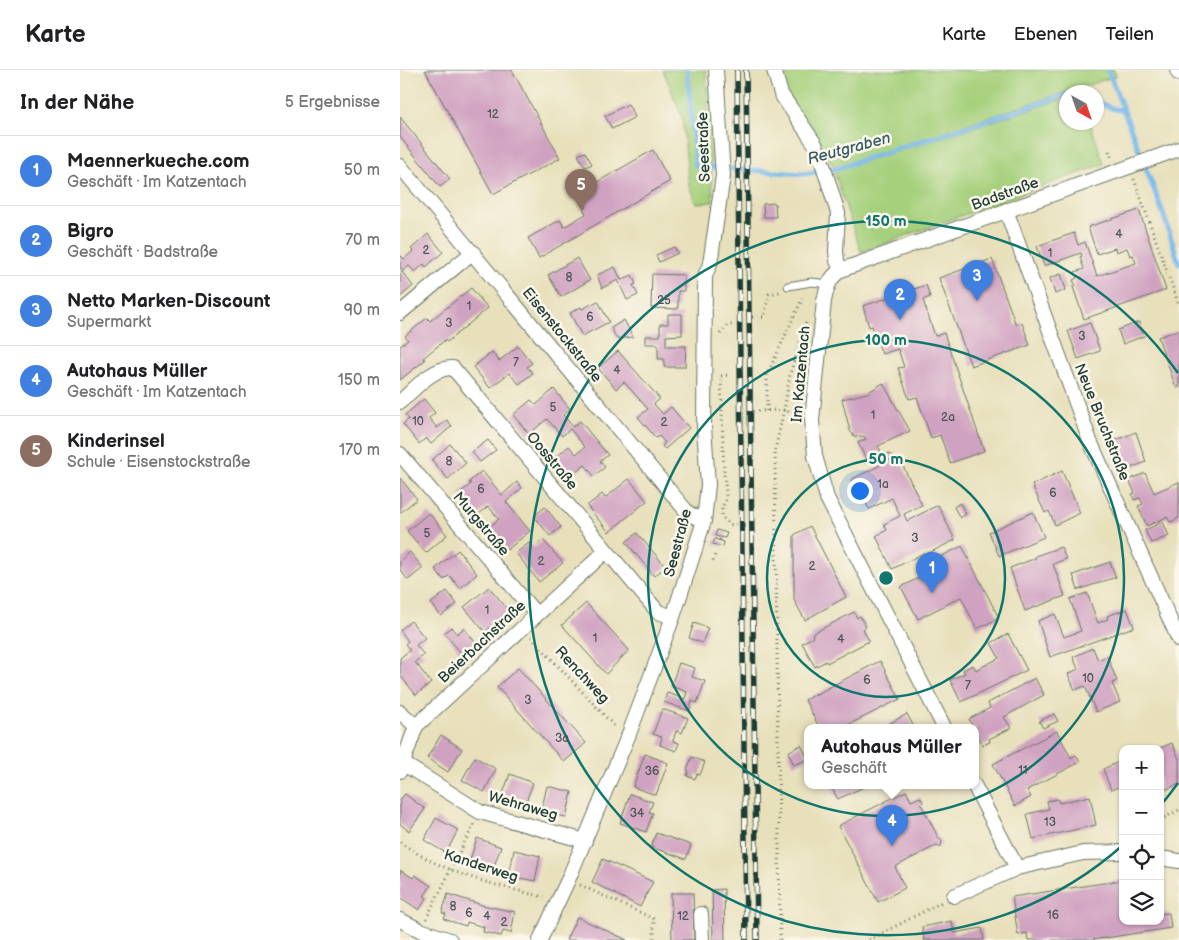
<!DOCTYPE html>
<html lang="de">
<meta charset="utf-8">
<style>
body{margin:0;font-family:"Balsamiq Sans",sans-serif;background:#f6f6f6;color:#202124}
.controls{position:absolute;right:15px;bottom:15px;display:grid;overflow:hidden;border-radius:10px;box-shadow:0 1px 4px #0004}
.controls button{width:45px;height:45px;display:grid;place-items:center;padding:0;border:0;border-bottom:1px solid #e0e0e0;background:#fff;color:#202124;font:25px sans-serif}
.compass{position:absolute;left:659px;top:15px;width:45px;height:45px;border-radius:50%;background:#fff;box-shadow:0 1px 4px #0004;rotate:140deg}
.you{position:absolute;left:459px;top:420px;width:18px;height:18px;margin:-12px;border:4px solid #fff;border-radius:50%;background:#1a73e8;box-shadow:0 0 0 8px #1a73e833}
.badge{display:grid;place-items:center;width:32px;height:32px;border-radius:50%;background:#b45309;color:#fff;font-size:16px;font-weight:700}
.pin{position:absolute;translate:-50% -41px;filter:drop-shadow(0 1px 2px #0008)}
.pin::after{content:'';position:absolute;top:26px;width:18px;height:15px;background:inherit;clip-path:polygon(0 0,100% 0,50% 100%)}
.popup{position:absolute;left:404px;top:654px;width:175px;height:65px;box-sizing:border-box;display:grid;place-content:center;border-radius:10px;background:#fff;filter:drop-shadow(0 1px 4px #0005);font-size:16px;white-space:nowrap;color:#757577}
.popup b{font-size:19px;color:#202124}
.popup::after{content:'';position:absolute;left:50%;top:100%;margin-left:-10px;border:10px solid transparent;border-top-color:#fff}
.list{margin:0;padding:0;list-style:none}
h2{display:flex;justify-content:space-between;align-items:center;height:65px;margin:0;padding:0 20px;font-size:21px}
h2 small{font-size:16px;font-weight:400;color:#757577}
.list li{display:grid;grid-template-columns:32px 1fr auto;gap:15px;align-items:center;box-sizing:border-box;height:70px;padding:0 20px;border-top:1px solid #e0e0e0}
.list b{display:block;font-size:19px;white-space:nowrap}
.list p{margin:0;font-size:16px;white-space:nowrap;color:#757577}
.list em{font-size:16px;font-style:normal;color:#757577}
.icon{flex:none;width:28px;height:28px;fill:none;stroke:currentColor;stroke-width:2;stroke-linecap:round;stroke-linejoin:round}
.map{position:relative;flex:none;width:779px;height:870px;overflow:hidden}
header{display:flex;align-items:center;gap:30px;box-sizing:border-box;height:70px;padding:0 25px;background:#fff;border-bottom:1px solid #e0e0e0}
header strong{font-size:24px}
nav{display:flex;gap:28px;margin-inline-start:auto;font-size:18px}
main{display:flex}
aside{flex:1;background:#fff}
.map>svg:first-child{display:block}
.green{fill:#a6d07c;stroke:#628658}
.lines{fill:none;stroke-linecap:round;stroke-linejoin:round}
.stream{stroke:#76b8eb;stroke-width:5}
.building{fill:#d0a2c1}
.service-casing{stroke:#657663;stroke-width:9}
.minor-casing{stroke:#657663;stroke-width:16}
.path{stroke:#657663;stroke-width:3;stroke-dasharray:1 4;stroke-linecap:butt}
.service{stroke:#fff;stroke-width:7}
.minor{stroke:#fff;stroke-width:14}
.rail-casing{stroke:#1f3d34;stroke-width:5.5}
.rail{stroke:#fbf7ec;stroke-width:4;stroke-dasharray:11;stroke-linecap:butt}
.ring{fill:none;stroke:#0f766e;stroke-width:2.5}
.labels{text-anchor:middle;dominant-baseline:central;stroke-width:5;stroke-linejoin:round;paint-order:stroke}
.number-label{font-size:12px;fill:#4b5657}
.street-label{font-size:15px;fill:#1f3d34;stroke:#fbf7ec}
.water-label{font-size:16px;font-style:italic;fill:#355c62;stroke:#fbf7ec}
.centre{fill:#0f766e;stroke:#fbf7ec;stroke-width:2.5}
.ring-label{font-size:15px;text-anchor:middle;font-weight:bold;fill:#0f766e;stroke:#fbf7ec;stroke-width:5;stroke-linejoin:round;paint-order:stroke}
</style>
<header>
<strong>Karte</strong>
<nav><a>Karte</a><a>Ebenen</a><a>Teilen</a></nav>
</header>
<main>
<aside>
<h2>In der Nähe<small>5 Ergebnisse</small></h2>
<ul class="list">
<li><span class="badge" style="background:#3f7fe0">1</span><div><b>Maennerkueche.com</b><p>Geschäft · Im Katzentach</p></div><em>50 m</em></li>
<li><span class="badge" style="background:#3f7fe0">2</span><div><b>Bigro</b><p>Geschäft · Badstraße</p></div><em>70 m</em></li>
<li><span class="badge" style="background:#3f7fe0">3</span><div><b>Netto Marken-Discount</b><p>Supermarkt</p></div><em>90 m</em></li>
<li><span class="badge" style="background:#3f7fe0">4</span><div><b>Autohaus Müller</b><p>Geschäft · Im Katzentach</p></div><em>150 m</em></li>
<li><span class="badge" style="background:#8d6e63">5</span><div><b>Kinderinsel</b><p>Schule · Eisenstockstraße</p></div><em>170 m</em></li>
</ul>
</aside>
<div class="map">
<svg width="779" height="870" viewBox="0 0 779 870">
<rect width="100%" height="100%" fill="#fbf7ec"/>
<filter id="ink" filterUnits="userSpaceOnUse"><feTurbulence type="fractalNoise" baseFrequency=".02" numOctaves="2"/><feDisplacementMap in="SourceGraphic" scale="10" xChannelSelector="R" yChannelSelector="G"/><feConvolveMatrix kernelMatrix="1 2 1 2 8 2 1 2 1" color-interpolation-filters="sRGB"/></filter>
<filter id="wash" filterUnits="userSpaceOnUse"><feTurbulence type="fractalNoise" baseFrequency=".0096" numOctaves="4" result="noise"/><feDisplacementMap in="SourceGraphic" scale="20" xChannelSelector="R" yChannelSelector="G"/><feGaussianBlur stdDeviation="1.12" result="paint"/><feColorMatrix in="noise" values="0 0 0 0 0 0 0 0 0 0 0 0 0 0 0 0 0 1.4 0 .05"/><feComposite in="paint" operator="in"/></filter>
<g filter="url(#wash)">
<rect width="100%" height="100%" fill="#e8e0bb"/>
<!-- green -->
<path class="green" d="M263,0H306L313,132L296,133L289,116L282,47Z
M371,0H714L716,6L434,97Z
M666,28V52L690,53L704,94L461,182L434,101Z"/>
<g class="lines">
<!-- stream -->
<path class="stream" d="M287,0L296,96L403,104L434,99L666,25
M708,0L762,140L779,193
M696,31L714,39L722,40"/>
</g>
<g id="blocks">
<!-- building -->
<path class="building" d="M25,0H112L160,88L93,124Z
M228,34L235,47L212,59L205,46Z
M0,47L50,109L40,117L0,67Z
M253,80L270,111L139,188L128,168L160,150L164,157L186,144L183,139L187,137L178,123Z
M185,82L192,94L185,97L178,85Z
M375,133L376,147H364L363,134Z
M739,140L766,220L684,249L673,217L676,216L673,210L677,208L675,202L684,199L680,187L682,186L681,183L644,196L637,176L674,163L678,175L685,172L697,206L736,193L733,185L730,186L727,178L716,182L715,178L697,184L688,157Z
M28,164L43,182L26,197L24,194L15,202L9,196L3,201L0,197V185L4,189L13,181L11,179Z
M274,177L278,183L259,192L256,185Z
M177,188L190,210L161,227L148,205Z
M592,189L616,255L622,253L630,275L571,296L539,208Z
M215,197L221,210L232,205L236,214L233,215L238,225L227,230L218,210L202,218L197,205Z
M2,202L13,216L0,227V204Z
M252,204L284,205V221H278V239L251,238Z
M661,204L666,220L655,224L650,208Z
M526,215L530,227L523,230L535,266L544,263L584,381L550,393L540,365L531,368L517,327L509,329L498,298L504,297L498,279L482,284L472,256L469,257L463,236Z
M71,218L88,238L47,272L45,270L23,288L25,290L0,310V276L8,270L5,266L27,248L30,251Z
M198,231L209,252L182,266L170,243L181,237L182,239Z
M268,244H282V265L266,266V276H286L285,297H264V289H258V274H245V266H260V254H268Z
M224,250L233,267L217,269L211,258Z
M739,252L744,266L723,274L718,260Z
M690,253L700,281L678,289L668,261Z
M779,260V317L776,318L758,267Z
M118,276L132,293L127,297L133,303L119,314L109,303L90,318L73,297L92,282L99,291Z
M218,281L260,329L254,334L263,344L271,337L289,358L265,379L262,376L265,373L259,366L256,368L238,347L248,339L224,312L216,319L198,298Z
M483,313L510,361L478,376L481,381L466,389L458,373L466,369L464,366L455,367L450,361L442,329L467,323Z
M154,319L170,339L163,345L173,357L180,351L208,385L200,391L205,397L194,406L185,395L166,410L151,391L169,376L176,384L185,377L170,359L162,366L147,349L129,364L113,345L131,330L136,335Z
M24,329L35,343L29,348L37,358L47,350L52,356L31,374L26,368L19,374L3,354L9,349L5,345Z
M736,362L746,392L723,401L720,395L719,396L711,372Z
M88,370L96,380L80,392L72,382Z
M50,374L66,393L48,409L32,390Z
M488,383L501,392L522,435L504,444L507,451L538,435L555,470L525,485L524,483L492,499L476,466L487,460L484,454L500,446L492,428L469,439L460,419L457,421L452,409L479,396Z
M82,401L102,425L117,412L122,418L106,432L130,461L107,480L89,457L99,449L88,436L78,445L60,423L71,414L69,412Z
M662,401L680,443L655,455L649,441L645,443L632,415Z
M745,403L754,423L779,412V448L770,452L767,447L747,456L738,436L743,434L740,428L734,430L732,424L735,423L729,410Z
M0,408L17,429L0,443Z
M229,409L247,431L209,462L187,436L202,424L205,428Z
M560,433L566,444L560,448L554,437Z
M145,437L161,457L150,466L134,446Z
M633,442L644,467L599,486L589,462Z
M29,443L47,465L26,483L7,461Z
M763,452L769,466L751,473L745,460Z
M410,456L446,527L405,550L394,530V465Z
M317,460L327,463L325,468L315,466Z
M237,463L266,497L254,506L226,472Z
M315,469L324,472L323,477L313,474Z
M143,470L163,493L139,512L116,483L129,473L134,478Z
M562,476L599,548L577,559L561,527L518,549L501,517L544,495L540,487Z
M661,477L666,489L653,494L665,526L625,541L610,498L636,488L635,486Z
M58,480L77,504L60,518L49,505L44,510L35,499Z
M10,482L23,498L8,510L0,500V491Z
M710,492L716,507L678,520L673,505Z
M89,517L110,542L85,562L64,537Z
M47,521L57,534L41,546L31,533Z
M687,523L698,553L708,549L707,546L727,539L734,557L650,587L638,551L655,544L664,567L681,561L670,529Z
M186,533L229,580L206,604L162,555Z
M454,542L457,548L460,546L466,557L463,559L469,571L427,593L426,591L415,597L402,573L413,567L412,564Z
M11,551L25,568L16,575L24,585L15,592L31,613L16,625L0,605V588L10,580L5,574L8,571L0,560Z
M294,553L308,558L302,573L289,568Z
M51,557L57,564L64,558L76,573L62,584L44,563Z
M608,564L627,600L561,632L550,610L565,603L563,600L573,595L576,600L599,588L591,573Z
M693,578L698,590L707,586L717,611L712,613L720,632L696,642L685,616L675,620L668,604L678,599L673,587Z
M480,591L500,629L444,657H419L405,630Z
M279,593L295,598L292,607L305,611L297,633L292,631L289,641L264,632L267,623L285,629L287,622L271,616Z
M118,598L186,673L164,692L97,617Z
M635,608L644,625L604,647L611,658L589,669L590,672L583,675L576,662V657H573L569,649L590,638L588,633Z
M262,639L288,648L282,663L276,661L273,671L279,673L276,681L260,675L262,667L253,664Z
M507,644L514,657H483Z
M654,644L658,651L643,658L639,651Z
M657,661L671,688L676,685L680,692L627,720L631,727L615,736L593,694Z
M41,665L62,679L48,702L27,688Z
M772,673L779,689V714L760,722V678Z
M401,675L408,689L394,695L388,682Z
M245,684L268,693L256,725L233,717Z
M75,687L96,699L84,722L62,710Z
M292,687L305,692L300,705L297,704L295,709L287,706L289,701L287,700Z
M723,690V715L711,720L703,699Z
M110,704L133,713L124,737L101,729Z
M430,715H468L438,729Z
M147,716L172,722L166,747L141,742Z
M506,721L511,731L520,727L523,732L521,734L539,769L542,770L541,777L537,775L495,797L505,818L478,832L438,756Z
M5,724L25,739L9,761L0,754V730Z
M230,724L253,732L249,742L253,743L246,762L220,753Z
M690,726L696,755L633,769L627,744L649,739L647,731L658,729L659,733Z
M36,748L58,760L46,783L24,770Z
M256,763L291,775L286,789L251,777Z
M77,768L101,777L92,801L69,793Z
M114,780L140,786L135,811L109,806Z
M203,789L253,812L240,837L192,812Z
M0,800L13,808L15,805L31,816L24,826L27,828L19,840L0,827Z
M723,810V851H760V844L769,843L771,858L692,870H628L627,863L618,865L612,827Z
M324,819L325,870H313L312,820Z
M271,823H293L294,870H272Z
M48,824L82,835L115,842L111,863L103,861L101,866L83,862L84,857L67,852L66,856L44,849L46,844L42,843Z
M177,847L201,858L227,870H166Z
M552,851L554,863L582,858L584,870H524L522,857Z"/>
</g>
</g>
<g filter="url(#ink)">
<use href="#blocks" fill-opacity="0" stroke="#657663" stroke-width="1"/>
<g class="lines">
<defs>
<path id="service" d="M388,216L412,212L428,214"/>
<path id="minor" d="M374,0L381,24L415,74L422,92L438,143L436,181L437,191L441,200
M777,0L779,4
M0,96L288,443L304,451
M606,140L690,371L779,570
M0,243L73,182
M0,332C14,320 32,297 53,298L258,542L273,547
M0,384L136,544
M0,642L16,656
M544,657L427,428L415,386L412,350L424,231C427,217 429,208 441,200L779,79
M4,694L80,742L185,771
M0,701L16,656L206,481
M574,715L617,798
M760,788L779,791
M554,826L617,798L683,783L723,782
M301,844L302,870
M0,850L20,860L50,870
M140,870L168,810L229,664L273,547L304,451L308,415L304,356L305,206L310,194L323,106L316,0"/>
</defs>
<!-- service casing -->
<use href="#service" class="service-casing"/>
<!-- minor casing -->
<use href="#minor" class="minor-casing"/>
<!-- path -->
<path class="path" d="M709,81L712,89
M734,109L779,235
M352,247H364L369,224L380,222
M320,264L327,255H334
M327,305L321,306L324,404L326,422V429L322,438V447L330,455L336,454
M353,341L384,340L399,346
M367,341V305L404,225
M320,470L321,467
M313,491L316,482
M131,567L216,658
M760,750L779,740
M0,772C42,803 94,815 144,827
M180,815L254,849V870
M26,849L74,754
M380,870L375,380L385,335L390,304L406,252
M469,870L542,832"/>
<!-- service -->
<use href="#service" class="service"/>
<!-- minor -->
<use href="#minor" class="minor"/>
<defs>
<path id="rail" d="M337,0L346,870
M346,0L357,870"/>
</defs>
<!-- rail casing -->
<use href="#rail" class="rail-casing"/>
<!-- rail -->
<use href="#rail" class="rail"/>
</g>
</g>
<!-- distance rings -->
<g class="ring">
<circle cx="486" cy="508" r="119"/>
<circle cx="486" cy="508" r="238"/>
<path d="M778 713A357 357 0 0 1 761 735M723 775A357 357 0 1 1 778 303"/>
</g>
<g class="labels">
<!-- number labels -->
<g class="number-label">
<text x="93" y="44">12</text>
<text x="719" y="164">4</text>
<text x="26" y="180">2</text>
<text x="650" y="183">1</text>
<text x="169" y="207">8</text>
<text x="264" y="230">25</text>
<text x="69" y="236">1</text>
<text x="190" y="247">6</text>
<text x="49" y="253">3</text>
<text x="682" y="266">3</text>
<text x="116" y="292">7</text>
<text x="217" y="300">4</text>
<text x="153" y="337">5</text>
<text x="473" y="345">1</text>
<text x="548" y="347">2a</text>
<text x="18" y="351">10</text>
<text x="264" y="352">2</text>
<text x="49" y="391">8</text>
<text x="483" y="414">1a</text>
<text x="81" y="419">6</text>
<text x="653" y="423">6</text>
<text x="27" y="463">5</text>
<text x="515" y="468">3</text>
<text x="141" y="491">2</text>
<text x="412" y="496">2</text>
<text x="87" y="540">1</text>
<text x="195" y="568">1</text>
<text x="441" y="569">4</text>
<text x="688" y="608">10</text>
<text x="467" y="610">6</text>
<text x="568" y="615">7</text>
<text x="128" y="630">3</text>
<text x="162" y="668">3a</text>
<text x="623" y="700">11</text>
<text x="252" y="701">36</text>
<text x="237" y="743">34</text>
<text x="650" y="752">13</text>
<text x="53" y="836">8</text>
<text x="69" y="843">6</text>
<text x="653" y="845">16</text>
<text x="87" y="846">4</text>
<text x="283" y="846">12</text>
<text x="104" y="852">2</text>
</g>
<!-- street labels -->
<g class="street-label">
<text transform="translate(304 77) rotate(-92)">Seestraße</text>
<text transform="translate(605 124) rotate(-20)">Badstraße</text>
<text transform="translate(162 265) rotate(51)">Eisenstockstraße</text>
<text transform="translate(401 304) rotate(-85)">Im Katzentach</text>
<text transform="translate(702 352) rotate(68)">Neue Bruchstraße</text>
<text transform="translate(152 391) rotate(50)">Oosstraße</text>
<text transform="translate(81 454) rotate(50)">Murgstraße</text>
<text transform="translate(278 473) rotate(-75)">Seestraße</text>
<text transform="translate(82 572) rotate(-43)">Beierbachstraße</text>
<text transform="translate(182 605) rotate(47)">Renchweg</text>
<text transform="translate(123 736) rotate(16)">Wehraweg</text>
<text transform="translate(81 796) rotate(18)">Kanderweg</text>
</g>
<!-- water labels -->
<g class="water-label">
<text transform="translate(449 79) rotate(-15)">Reutgraben</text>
</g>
</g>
<circle cx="486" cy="508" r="8" class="centre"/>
<g class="ring-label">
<text x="486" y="156">150 m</text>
<text x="486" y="275">100 m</text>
<text x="486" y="394">50 m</text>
</g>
</svg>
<div class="controls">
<button>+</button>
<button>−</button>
<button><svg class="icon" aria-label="locate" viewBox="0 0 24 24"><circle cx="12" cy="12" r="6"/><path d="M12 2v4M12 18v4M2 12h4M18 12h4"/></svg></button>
<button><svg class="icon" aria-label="layers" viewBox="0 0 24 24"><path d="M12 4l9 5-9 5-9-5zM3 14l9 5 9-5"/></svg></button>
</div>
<svg class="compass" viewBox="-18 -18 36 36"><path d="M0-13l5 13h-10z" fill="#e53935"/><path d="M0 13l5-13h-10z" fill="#757577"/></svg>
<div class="you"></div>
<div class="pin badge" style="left:532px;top:523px;background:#3f7fe0">1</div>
<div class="pin badge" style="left:500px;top:250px;background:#3f7fe0">2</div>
<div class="pin badge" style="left:577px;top:231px;background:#3f7fe0">3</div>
<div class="pin badge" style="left:492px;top:776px;background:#3f7fe0">4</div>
<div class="popup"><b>Autohaus Müller</b>Geschäft</div>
<div class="pin badge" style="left:181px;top:140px;background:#8d6e63">5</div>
</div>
</main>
